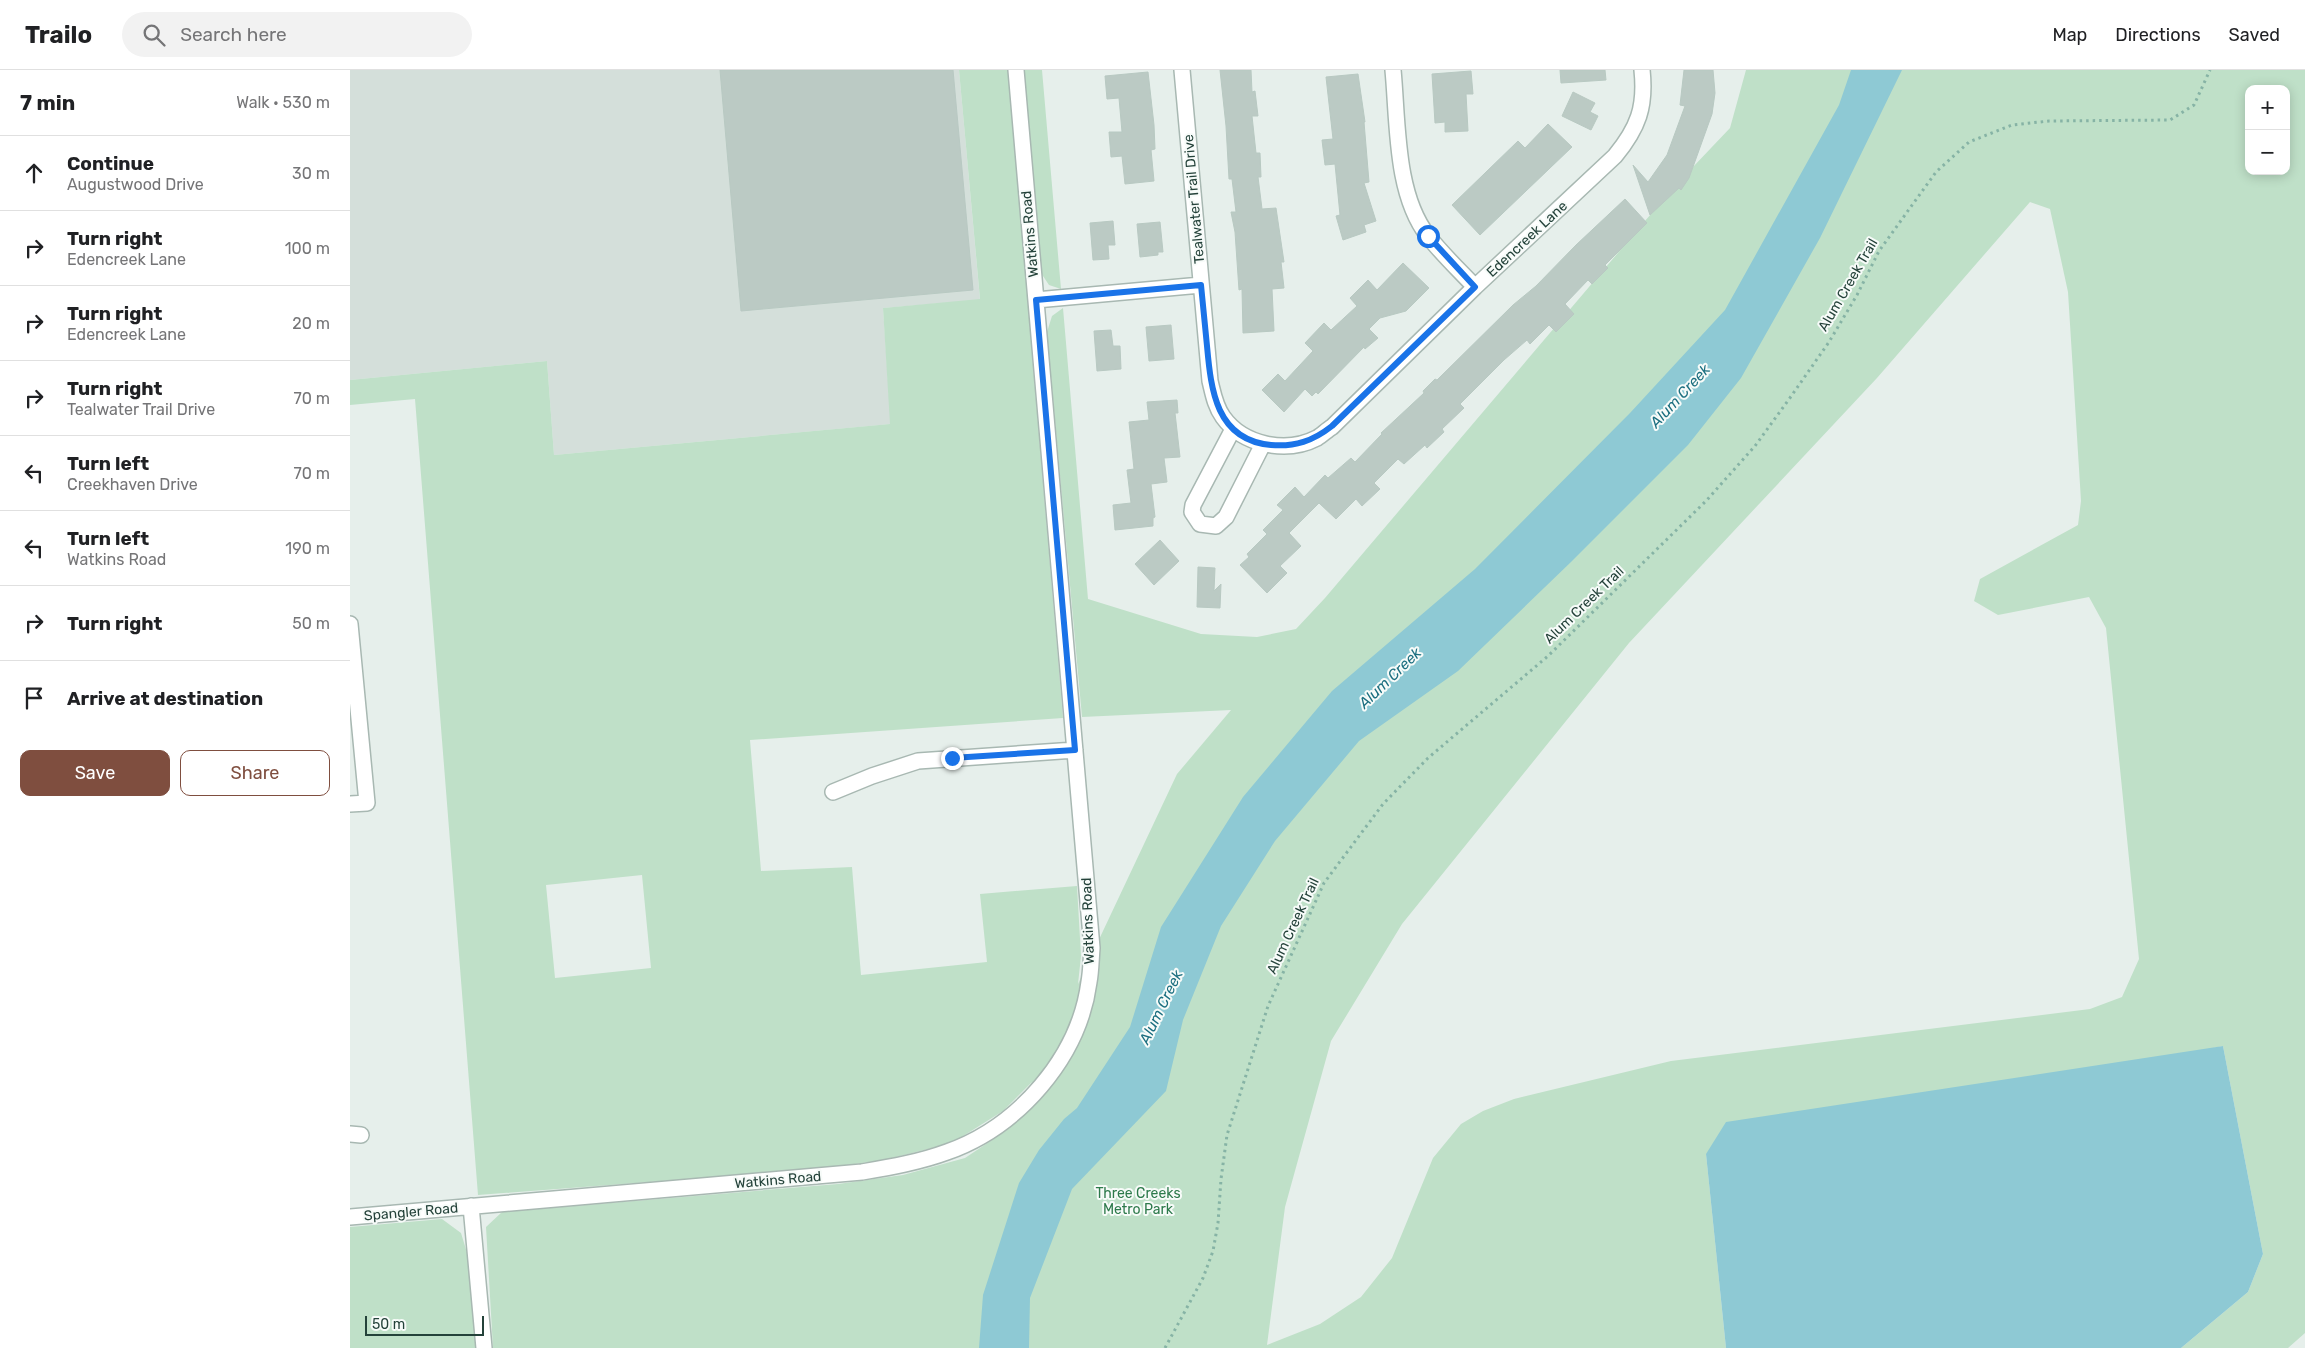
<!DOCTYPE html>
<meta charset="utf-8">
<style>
body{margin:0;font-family:Rubik,sans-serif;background:#f2f2f2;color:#202124}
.controls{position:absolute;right:15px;top:15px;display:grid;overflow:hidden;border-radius:10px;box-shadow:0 2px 12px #0003}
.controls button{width:45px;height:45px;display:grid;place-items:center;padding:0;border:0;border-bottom:1px solid #e0e0e0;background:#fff;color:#202124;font:25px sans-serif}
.scale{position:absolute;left:15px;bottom:12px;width:119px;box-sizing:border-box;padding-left:5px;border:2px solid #24423a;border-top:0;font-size:14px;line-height:18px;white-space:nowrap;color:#24423a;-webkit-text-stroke:4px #f7fbf9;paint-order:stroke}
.stop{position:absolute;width:15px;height:15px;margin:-11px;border:4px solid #1a73e8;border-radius:50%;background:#fff}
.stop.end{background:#1a73e8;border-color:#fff;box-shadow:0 1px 5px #0008}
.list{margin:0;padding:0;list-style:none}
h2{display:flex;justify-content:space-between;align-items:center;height:65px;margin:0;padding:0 20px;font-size:21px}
h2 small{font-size:16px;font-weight:400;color:#757577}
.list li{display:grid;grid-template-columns:32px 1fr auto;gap:15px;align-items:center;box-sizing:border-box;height:75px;padding:0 20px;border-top:1px solid #e0e0e0}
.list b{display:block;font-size:19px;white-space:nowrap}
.list p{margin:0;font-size:16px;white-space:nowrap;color:#757577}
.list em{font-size:16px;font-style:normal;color:#757577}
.actions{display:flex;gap:10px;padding:15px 20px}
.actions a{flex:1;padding:11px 0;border:1px solid #7f4e3f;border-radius:10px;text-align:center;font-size:18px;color:#7f4e3f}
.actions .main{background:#7f4e3f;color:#fff}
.icon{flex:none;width:28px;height:28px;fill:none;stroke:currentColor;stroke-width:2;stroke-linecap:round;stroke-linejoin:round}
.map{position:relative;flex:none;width:1955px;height:1278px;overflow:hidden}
header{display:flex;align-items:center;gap:30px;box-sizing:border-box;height:70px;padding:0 25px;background:#fff;border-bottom:1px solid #e0e0e0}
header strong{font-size:24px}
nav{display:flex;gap:28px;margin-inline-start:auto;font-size:18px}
.search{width:350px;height:45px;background:#f2f2f2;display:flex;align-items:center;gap:12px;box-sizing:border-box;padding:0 18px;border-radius:28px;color:#757577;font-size:19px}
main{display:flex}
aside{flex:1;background:#fff}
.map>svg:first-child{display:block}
.built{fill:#d4dfda}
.green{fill:#bfe0c8;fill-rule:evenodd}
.water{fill:#8ec9d4}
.building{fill:#bbcac4;stroke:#b8c9c2}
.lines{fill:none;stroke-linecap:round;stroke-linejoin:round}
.minor-casing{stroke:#a8b8b2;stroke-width:18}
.path{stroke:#86b3a5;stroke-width:3;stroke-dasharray:2.5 4;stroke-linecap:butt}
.minor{stroke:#fff;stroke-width:15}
.route{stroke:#1a73e8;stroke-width:6}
.labels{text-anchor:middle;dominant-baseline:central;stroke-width:4;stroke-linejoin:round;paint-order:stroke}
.street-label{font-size:14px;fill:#24423a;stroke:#f7fbf9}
.park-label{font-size:14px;fill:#2d7a4b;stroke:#f7fbf9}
.water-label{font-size:15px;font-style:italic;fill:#1c6f80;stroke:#f7fbf9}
</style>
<header>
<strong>Trailo</strong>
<div class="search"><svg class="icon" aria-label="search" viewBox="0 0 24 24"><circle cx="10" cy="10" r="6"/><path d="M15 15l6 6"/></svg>Search here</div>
<nav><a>Map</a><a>Directions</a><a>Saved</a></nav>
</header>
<main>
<aside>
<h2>7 min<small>Walk · 530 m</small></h2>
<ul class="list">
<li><svg class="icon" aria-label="ahead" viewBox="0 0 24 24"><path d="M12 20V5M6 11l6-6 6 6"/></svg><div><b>Continue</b><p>Augustwood Drive</p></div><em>30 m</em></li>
<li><svg class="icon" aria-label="right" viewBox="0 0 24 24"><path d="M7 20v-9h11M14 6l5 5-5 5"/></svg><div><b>Turn right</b><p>Edencreek Lane</p></div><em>100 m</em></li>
<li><svg class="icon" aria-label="right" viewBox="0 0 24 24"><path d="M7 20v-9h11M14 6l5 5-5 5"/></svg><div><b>Turn right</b><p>Edencreek Lane</p></div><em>20 m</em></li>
<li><svg class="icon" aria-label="right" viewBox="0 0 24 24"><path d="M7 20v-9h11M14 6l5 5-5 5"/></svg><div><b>Turn right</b><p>Tealwater Trail Drive</p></div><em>70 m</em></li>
<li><svg class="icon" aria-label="left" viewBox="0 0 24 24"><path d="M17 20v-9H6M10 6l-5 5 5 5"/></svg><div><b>Turn left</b><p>Creekhaven Drive</p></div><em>70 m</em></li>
<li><svg class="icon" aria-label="left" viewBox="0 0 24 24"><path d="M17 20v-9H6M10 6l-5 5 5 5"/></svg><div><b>Turn left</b><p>Watkins Road</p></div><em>190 m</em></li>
<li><svg class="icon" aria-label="right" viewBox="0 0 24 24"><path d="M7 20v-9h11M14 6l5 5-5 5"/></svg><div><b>Turn right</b></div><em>50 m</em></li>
<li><svg class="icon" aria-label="arrive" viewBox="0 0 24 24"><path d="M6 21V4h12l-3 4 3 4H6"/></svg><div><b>Arrive at destination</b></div></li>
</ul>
<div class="actions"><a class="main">Save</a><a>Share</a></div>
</aside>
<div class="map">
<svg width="1955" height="1278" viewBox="0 0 1955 1278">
<rect width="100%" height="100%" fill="#e6efeb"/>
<!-- built -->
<path class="built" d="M0,0H609L630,230L533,238L541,354L204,385L197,291L0,310Z"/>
<!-- green -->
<path class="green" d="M609,0H658L713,648L400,670L411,801L502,797L511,905L637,892L630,824L727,816L731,886L728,914L827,704L881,640L732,647L697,262L702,246L713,238L738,529L851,564L907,567L946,559L975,528L1323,118L1380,58L1396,0H1955V1263L1938,1278H1831L1898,1222L1913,1184L1873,976L1356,1084L1376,1278H143L136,1157L152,1142L488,1114L553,1105L615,1088L660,1058L682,1012L653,1041L602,1073L534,1090L468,1099L128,1125L65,329L0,335V310L197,291L204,385L540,354L533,238L630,229ZM1899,19H1936V101H1899ZM1680,132L1700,139L1718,222L1731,431L1728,455L1630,509L1624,531L1648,545L1739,527L1756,558L1789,889L1772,927L1740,939L1321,991L1164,1029L1133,1041L1111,1054L1083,1088L1042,1188L1011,1227L970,1254L917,1275L935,1137L981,971L1052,854L1279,573L1527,308ZM292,805L301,898L205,908L196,815Z
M673,0H692L711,219L699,215L691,203Z
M92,1149L111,1163L118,1186L127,1278H0V1157Z"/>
<!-- water -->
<path class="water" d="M1501,0H1552L1470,168L1391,308L1338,375L1221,492L1108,601L1009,671L925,771L871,856L833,950L816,1021L722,1119L680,1228L679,1278H629L633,1225L669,1113L689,1080L714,1049L727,1038L780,957L811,857L893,727L982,621L1125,499L1280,343L1375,240L1489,35Z
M1873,976L1913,1184L1898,1222L1831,1278H1376L1356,1084L1376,1052Z"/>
<!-- building -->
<path class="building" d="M370,0H603L623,220L391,241Z
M870,0H901L902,22L905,21L908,46H902L906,83H910L911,107H908L912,139L926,138L934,192H931L934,218L922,219L924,261L893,263L892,219L889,220L885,162L881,142H886L882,109H879L876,56Z
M1210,0H1255L1256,10L1211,13Z
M1334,0H1363L1365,23L1362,44L1339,108L1331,120L1329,118L1300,145L1283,95L1298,112L1317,85L1335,36L1330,35Z
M1121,1L1123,24H1116L1118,61L1095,62V52L1085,53L1082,4Z
M798,2L804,55L805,79L801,80L804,111L775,114L772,86L761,87L759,62H772L769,28L757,29L755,6Z
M1008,4L1015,52H1014L1019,112L1014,113L1026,151L1014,155L1016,162L993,170L986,146L990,145L985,94L975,95L972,70L983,69L976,7Z
M1223,22L1245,33L1240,42L1248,46L1241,60L1212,46Z
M1198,54L1222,77L1130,165L1102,135L1168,71L1175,78Z
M1275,129L1297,153L1255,195L1258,198L1242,214L1238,210L1215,234L1224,244L1206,262L1199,255L1180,274L1177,270L1154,290L1110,334L1114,338L1092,359L1094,362L1077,378L1075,375L1054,394L1048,389L1024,413L1030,419L1012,436L1006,429L986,449L969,433L939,463L951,476L930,496L937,503L917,523L890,495L899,487L897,484L917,464L913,460L933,440L927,435L945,417L954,427L975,405L978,408L1001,388L1005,392L1032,364L1031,363L1074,323L1073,321L1085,309L1087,310L1163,235L1186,216L1226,175Z
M763,151L765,175H758L759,189L743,190L740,153Z
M810,152L813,182H808V185L790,187L787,154Z
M1053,193L1079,218L1056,241L1030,248L1019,259L1028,268L1015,279L1014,277L968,324L966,322L962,326L955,319L934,342L912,320L928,304L935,311L963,281L955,273L974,253L981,260L1007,236L1000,228L1018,210L1027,220Z
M821,255L824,289L799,291L796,257Z
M761,260L763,276H770L771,299L747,301L744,261Z
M827,330L828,343H825L830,387L814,388L817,412L801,414L805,447L803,448V456L765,460L763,435L781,433L777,400L784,399L779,352L799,350L797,332Z
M810,470L829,491L804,515L785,494Z
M848,497L865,498L864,521L871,514L870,538L847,537Z"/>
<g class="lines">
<defs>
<path id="minor" d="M832,0L860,311C863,323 865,336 873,347C893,375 936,384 967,368C972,365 977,360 982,357L1125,217L1265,86C1288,58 1296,37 1292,0
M1043,0C1048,52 1045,124 1078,166C1092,184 1110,201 1125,217
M686,230L851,215
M883,359L843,435L842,442L850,454L866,456L876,447L913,374
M0,554L17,733L0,734
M483,722L522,706L568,691L725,680
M0,1064L11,1065
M121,1136L134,1278
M0,1147L512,1102C541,1097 570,1092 597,1082C668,1057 729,988 739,912C741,901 741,890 742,878L666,0"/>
</defs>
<!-- minor casing -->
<use href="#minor" class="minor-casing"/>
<!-- path -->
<path class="path" d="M815,1278L853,1208L863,1181L868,1153L871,1109L877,1065L918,936L974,813L1033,734L1078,688L1198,586L1356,431L1405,376L1442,325L1479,272L1507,225L1529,181L1586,102L1619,72L1662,55L1699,51L1820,50L1844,35L1860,0"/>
<!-- minor -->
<use href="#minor" class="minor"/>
</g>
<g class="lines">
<!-- route -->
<path class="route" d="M602,688L725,680L686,230L851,215C853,235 855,256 857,276C861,320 866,370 921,375C945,377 963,371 982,356L1125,217L1078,166"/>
</g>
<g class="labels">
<!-- street labels -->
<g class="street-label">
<text transform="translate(844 129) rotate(-95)">Tealwater Trail Drive</text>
<text transform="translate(680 164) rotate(-95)">Watkins Road</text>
<text transform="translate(1177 169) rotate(-43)">Edencreek Lane</text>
<text transform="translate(1498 215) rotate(-60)">Alum Creek Trail</text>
<text transform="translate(1234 535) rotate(-44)">Alum Creek Trail</text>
<text transform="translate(738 851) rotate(-92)">Watkins Road</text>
<text transform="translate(943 856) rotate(-65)">Alum Creek Trail</text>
<text transform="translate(428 1110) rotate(-5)">Watkins Road</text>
<text transform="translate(61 1142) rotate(-5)">Spangler Road</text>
</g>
<!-- park labels -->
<g class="park-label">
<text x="788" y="1123">Three Creeks<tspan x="788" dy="16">Metro Park</tspan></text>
</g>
<!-- water labels -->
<g class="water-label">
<text transform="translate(1330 326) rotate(-47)">Alum Creek</text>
<text transform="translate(1040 608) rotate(-44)">Alum Creek</text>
<text transform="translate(811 937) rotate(-64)">Alum Creek</text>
</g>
</g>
</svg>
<div class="controls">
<button>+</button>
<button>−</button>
</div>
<div class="scale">50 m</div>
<div class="stop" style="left:1078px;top:166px"></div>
<div class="stop end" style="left:602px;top:688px"></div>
</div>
</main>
